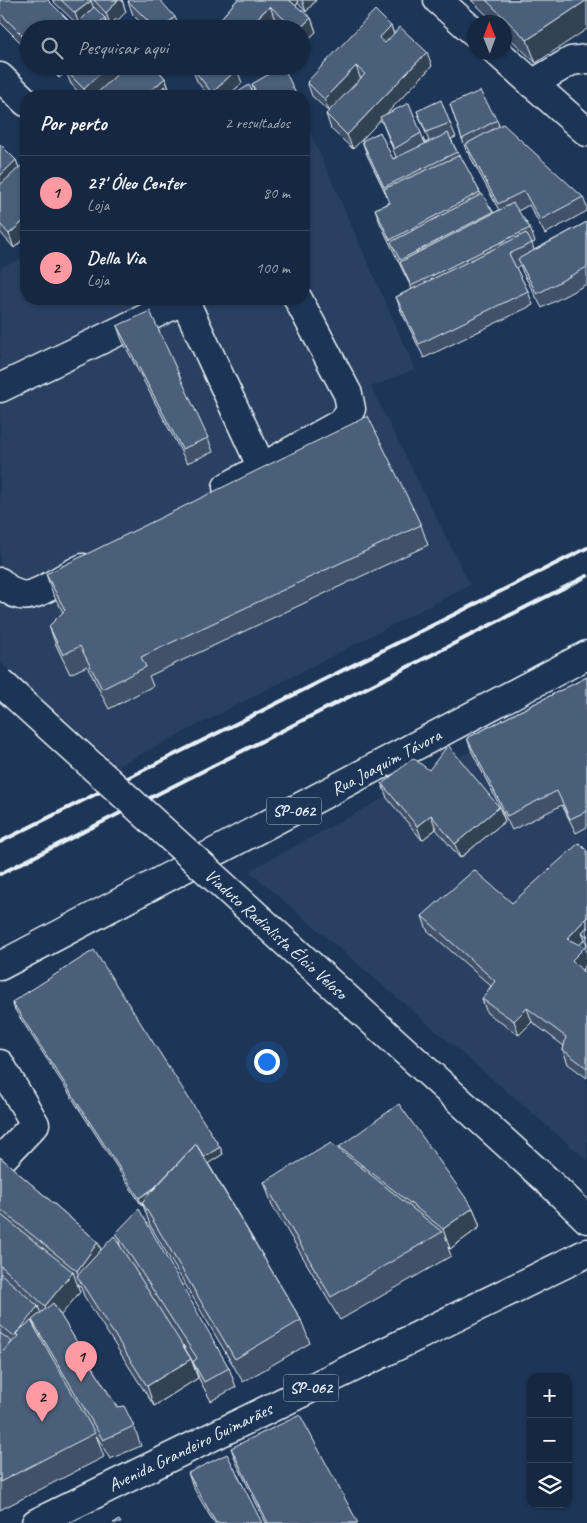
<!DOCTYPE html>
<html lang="pt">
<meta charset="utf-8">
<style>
body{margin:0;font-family:Caveat,sans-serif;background:#1f3048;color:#f1f3f6}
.controls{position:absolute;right:15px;bottom:15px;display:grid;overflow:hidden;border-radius:10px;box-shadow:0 1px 4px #0004}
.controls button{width:45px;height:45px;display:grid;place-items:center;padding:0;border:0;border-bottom:1px solid #35445a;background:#162841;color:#f1f3f6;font:25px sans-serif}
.compass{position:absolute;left:467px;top:15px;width:45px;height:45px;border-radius:50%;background:#162841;box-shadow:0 1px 4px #0004;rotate:359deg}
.you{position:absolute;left:266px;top:1061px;width:18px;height:18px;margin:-12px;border:4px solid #fff;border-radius:50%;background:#1a73e8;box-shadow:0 0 0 8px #1a73e833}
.badge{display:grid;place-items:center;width:32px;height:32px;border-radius:50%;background:#ff9aa2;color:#111;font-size:16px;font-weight:700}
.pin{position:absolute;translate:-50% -41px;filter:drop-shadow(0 1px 2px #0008)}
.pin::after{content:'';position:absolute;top:26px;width:18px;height:15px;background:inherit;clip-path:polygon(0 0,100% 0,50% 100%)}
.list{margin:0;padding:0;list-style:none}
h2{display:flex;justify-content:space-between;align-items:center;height:65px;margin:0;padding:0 20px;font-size:21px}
h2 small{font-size:16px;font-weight:400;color:#9ea6b1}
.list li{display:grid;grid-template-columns:32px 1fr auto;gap:15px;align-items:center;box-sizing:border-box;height:75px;padding:0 20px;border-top:1px solid #35445a}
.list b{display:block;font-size:19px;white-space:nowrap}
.list p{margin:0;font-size:16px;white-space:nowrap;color:#9ea6b1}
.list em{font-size:16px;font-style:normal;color:#9ea6b1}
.icon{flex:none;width:28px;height:28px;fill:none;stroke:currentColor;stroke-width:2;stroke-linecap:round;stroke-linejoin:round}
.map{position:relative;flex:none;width:587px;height:1523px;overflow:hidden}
.search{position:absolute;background:#162841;box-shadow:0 1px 4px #0004;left:20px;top:20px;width:290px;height:55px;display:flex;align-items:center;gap:12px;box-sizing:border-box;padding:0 18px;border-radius:28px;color:#9ea6b1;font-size:19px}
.panel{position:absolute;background:#162841;box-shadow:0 1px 4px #0004;left:20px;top:90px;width:290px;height:215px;border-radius:20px}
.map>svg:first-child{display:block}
.built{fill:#2a4162}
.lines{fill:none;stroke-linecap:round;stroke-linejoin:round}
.minor-casing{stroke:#e8f1f8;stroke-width:31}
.major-casing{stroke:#e8f1f8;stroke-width:31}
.minor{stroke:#1d3557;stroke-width:28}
.major{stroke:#1d3557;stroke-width:28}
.rail{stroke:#e8f1f8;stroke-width:4}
.major-bridge-casing{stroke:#e8f1f8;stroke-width:31;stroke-linecap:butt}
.major-bridge{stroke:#1d3557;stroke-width:28}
.wall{fill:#3f5169;stroke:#e8f1f8}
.shaded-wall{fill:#334255;stroke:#e8f1f8}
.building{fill:#495e7a;stroke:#e8f1f8}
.labels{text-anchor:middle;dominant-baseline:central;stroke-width:4;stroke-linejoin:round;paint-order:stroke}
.shield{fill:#1d3557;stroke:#abb9c8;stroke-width:1}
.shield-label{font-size:16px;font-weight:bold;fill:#e8f1f8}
.street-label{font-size:18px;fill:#e8f1f8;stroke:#1d3557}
</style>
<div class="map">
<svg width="587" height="1523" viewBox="0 0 587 1523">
<rect width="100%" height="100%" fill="#1d3557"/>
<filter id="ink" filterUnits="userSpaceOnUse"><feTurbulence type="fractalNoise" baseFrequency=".02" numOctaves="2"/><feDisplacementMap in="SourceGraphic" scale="10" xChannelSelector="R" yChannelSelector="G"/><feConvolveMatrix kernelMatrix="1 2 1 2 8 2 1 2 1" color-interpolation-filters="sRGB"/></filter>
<g filter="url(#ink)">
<!-- built -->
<path class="built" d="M310,132L415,369L371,387L470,585L118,766L0,662V268L26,257V299H304V135Z
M587,688V1160L249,871Z"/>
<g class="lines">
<defs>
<path id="minor" d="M438,0L474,32
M497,52L587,132
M0,77L26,102
M532,84L571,61L587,59
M184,299L262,468
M0,388L186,299
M227,487L343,422L351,409L348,394L298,299
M0,582C19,602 30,597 52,585C62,579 72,573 83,568
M0,1064L35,1124L0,1161"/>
<path id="major" d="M0,966L587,655
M552,1185L587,1219
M36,1523L587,1253"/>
</defs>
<!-- minor casing -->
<use href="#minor" class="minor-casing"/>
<!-- major casing -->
<use href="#major" class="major-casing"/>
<!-- minor -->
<use href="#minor" class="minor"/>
<!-- major -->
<use href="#major" class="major"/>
<!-- rail -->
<path class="rail" d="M0,842L587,548
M0,874L587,576"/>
<defs>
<path id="major-bridge" d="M0,682L552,1185"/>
</defs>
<!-- major-bridge casing -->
<use href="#major-bridge" class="major-bridge-casing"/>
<!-- major-bridge -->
<use href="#major-bridge" class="major-bridge"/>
</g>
<!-- wall -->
<path class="wall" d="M0,0L72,24L73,27L77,24L52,0H122L126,12L118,20L126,29H29V51L0,22Z
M237,0H316L306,12L298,3L296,6L311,18L316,32L302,45L301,29H285L275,20L266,29H218L216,24Z
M471,0H587L536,63L504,33V22H494Z
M128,1L180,29H147L133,15Z
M391,26L394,34L432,66L386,114L421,133L425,143L429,141L417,111L450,123L456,137L451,139L459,156L481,194L494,213L499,210L471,158L469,152L467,153L450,104L497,120L499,126L583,197L587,208V211L545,234L529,205L518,211L530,228L535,242L532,243L534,250L587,222V284L542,308L523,273L520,265L516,268L528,291L533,305L424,358L401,311L396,297L412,289L404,273L380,223L375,209L389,203L386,194L367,155L362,141L393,159L396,157L381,119L353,149L331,129L326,114L329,112L312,96L307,82Z
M49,66H154L165,78L170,91L175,96H82L71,84L66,72L59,78L50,69Z
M191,66L242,83L228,96H208L197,81Z
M252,84L297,96H256Z
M0,144L16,160L19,168L26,167V237L14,248L0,232Z
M117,326L208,438L213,452L187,463L122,340Z
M421,525L428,545L149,676L153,686L109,709L87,666L70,674L56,645L49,626L63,612L53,594L46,574Z
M587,677V827L576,833L562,805L512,830L472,752L467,738Z
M429,770L499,807L505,821L460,858L436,829L422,840L387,798L382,784Z
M587,851V946L585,939L579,945L587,952V964L582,970L587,976V1078L568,1064L563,1050L564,1046L532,1022L519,1035L487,1013L482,999L491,986L427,930L422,916L512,903Z
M12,1002L220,1147L223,1154L208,1163L301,1320L310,1343L243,1382L150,1225L143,1205L142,1206L15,1010Z
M339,1147L473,1208L480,1227L450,1249L448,1247L451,1256L340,1320L272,1205L264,1182L340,1150Z
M0,1157L98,1242L101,1250L121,1248L116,1233L229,1368L236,1387L211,1401L200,1381L193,1362L183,1345L198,1378L154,1406L84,1296L81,1287L77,1284L80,1292L60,1315L117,1407L134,1426L141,1446L110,1459L96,1435L104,1457L0,1510Z
M231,1448L358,1523H266L236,1462Z
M188,1473L262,1523H214L193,1487Z"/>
<!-- shaded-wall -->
<path class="shaded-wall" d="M118,0H122L126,12L111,27L106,13Z
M287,0H297L298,3L291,12Z
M302,0H316L306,12Z
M587,0V29L536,63L527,40Z
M91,1L96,15L80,27L75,13Z
M270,6L275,20L266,29H258L255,20Z
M175,17L180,29H161Z
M105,18L109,29H92Z
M311,18L316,32L302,45L301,29H299Z
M72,24L74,29H67Z
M391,26L396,40L384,52L379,38Z
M427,52L432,66L353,149L347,135Z
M55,66H72L59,78Z
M108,66H129L96,96H86L84,89Z
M356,66L361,80L330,113L324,99Z
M237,69L242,83L228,96H213L212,93Z
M165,78L170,92L166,96H145Z
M16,160L21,174L0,196V176Z
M26,219V237L14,248L9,234Z
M499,807L505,821L460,858L455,844Z
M431,815L436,829L422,840L417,826Z
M587,917V936L582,932L585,939L572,953L567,939Z
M585,947L587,952V964L578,974L572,960Z
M527,1008L532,1022L519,1035L514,1021Z
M220,1147L223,1154L143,1205L142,1202L143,1205L142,1206L139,1198Z
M473,1208L480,1227L450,1249L443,1229Z
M98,1242L105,1261L82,1285L77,1271Z
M73,1272L80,1292L52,1326L45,1306Z
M38,1306L45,1325L32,1320L38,1335L18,1336L16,1334Z
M191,1359L198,1378L154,1406L147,1386Z"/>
<!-- building -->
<path class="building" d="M0,0H48L72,24L67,29H29V42L0,13Z
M61,0H90L91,1L75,13Z
M94,0H118L106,13Z
M129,0H160L175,17L161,29H156L128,1Z
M237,0H289L311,18L299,29H295L270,6L255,20L263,26L260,29H221L216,24Z
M486,0H587L527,40Z
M94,7L105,18L92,29H72Z
M375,10L391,26L379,38L385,43L400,27L427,52L347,135L326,114L365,74L356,66L324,99L307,82Z
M117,18L126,29H97L105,21L110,25Z
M69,66H108L84,89L65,70Z
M126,66H154L165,78L145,96H94Z
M191,66H235L237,69L212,93Z
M283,66L297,96H258L252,84Z
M249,85L255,96H232Z
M165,86L175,96H153Z
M480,91L497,120L462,139L450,104Z
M441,100L450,123L426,132L417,111Z
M409,103L421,133L394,149L380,117Z
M503,124L583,197L540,220L524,191L498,204L466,144Z
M380,132L393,159L448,133L457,152L384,187L362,141Z
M0,144L16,160L0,176Z
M460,155L480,192L390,240L375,209L390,203L384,189Z
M23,164L26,167V219L9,234L0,224V185Z
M482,194L493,212L400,260L391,242Z
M513,203L530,228L411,286L400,262Z
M587,222V267L537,294L518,259Z
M526,233L532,243L509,254L528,291L419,344L396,297Z
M150,311L208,438L182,449L117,326Z
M368,416L421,525L141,657L146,667L102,689L80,646L63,655L49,626L65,610L46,574Z
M587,677V811L570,819L557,791L507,816L467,738Z
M448,745L499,807L455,844L431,815L417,826L382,784L413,758L429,770Z
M579,843L587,851V917L567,939L585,947L572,960L587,976V1068L563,1050L566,1037L527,1008L514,1021L482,999L495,981L422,916L474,870L512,903Z
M587,927V937L582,932Z
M94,950L220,1147L204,1157L196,1144L154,1188L139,1198L12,1002Z
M399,1104L473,1208L443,1229L339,1147Z
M331,1143L442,1232L331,1297L264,1182Z
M196,1144L301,1320L235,1359L142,1202Z
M0,1157L98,1242L77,1271L0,1209Z
M139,1209L229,1368L204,1382L193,1362L197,1358L116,1233Z
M0,1214L73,1272L45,1306L0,1265Z
M114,1236L191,1359L147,1386L77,1276Z
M0,1273L38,1306L19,1331L16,1333V1334L14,1337L0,1325Z
M53,1303L117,1407L124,1406L134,1426L103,1440L32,1320Z
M31,1321L95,1433L0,1482V1355L18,1336L16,1333Z
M0,1333L12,1342L0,1355Z
M300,1415L358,1523H268L231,1448Z
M227,1454L262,1523H216L188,1473Z
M119,1520L121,1523H113Z"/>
</g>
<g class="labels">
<!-- shield labels -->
<g class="shield">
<rect x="266.5" y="797.5" width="55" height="27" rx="4"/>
<rect x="283.5" y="1374.5" width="55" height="27" rx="4"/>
</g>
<g class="shield-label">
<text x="294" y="811">SP-062</text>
<text x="311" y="1388">SP-062</text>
</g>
<!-- street labels -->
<g class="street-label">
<text transform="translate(386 762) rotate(-28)">Rua Joaquim Távora</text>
<text transform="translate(276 934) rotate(42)">Viaduto Radialista Élcio Veloso</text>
<text transform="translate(190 1447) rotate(-26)">Avenida Grandeiro Guimarães</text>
</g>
</g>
</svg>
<div class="controls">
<button>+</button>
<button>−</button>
<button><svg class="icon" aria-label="layers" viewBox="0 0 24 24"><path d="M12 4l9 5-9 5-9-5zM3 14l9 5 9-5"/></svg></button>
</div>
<svg class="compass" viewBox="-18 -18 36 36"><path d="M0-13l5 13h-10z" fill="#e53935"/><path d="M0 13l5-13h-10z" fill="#9ea6b1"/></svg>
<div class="you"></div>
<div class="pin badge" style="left:81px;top:1382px">1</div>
<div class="pin badge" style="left:42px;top:1422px">2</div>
<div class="search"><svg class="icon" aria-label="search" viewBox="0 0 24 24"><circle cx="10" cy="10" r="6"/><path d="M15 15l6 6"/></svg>Pesquisar aqui</div>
<section class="panel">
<h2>Por perto<small>2 resultados</small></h2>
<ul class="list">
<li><span class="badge">1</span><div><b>27' Óleo Center</b><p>Loja</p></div><em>80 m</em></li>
<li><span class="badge">2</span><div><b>Della Via</b><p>Loja</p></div><em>100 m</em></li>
</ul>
</section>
</div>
